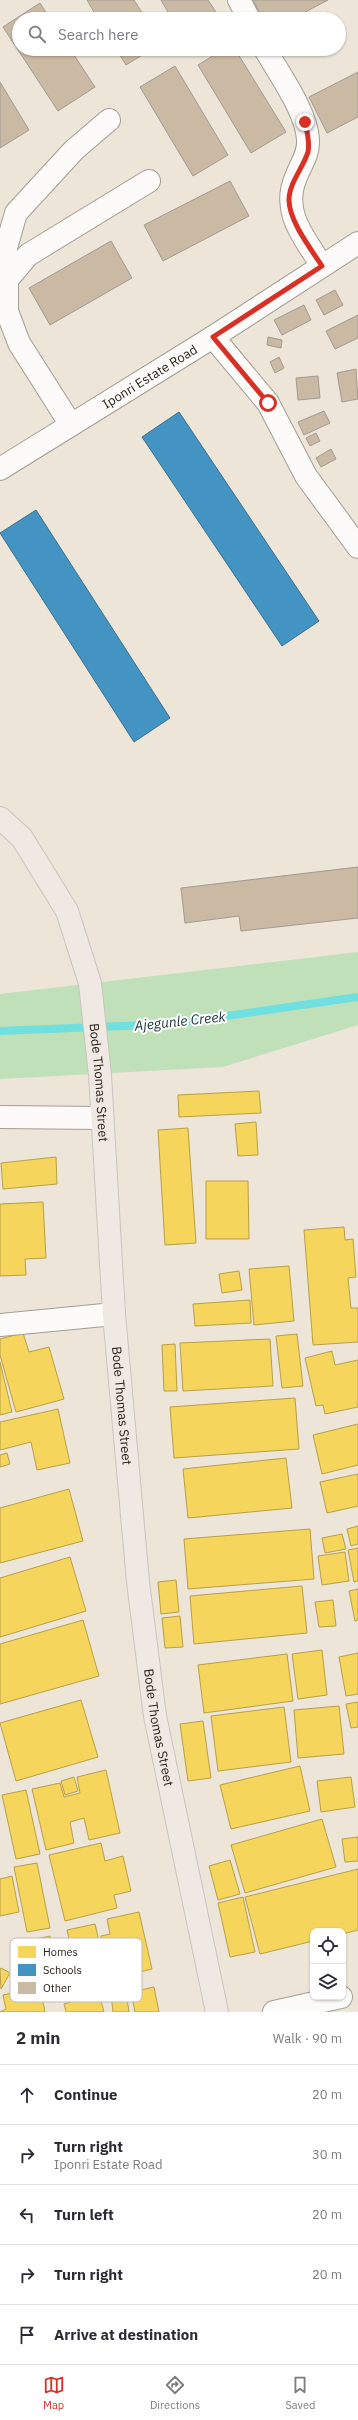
<!DOCTYPE html>
<meta charset="utf-8">
<style>
body{margin:0;font-family:"IBM Plex Sans",sans-serif;background:#f7f7f7;color:#2b2b33}
.controls{position:absolute;right:12px;bottom:12px;display:grid;overflow:hidden;border-radius:8px;box-shadow:0 1px 3px #0004}
.controls button{width:36px;height:36px;display:grid;place-items:center;padding:0;border:0;border-bottom:1px solid #e1e1e2;background:#fff;color:#2b2b33;font:20px sans-serif}
.stop{position:absolute;width:12px;height:12px;margin:-9px;border:3px solid #d93025;border-radius:50%;background:#fff}
.stop.end{background:#d93025;border-color:#fff;box-shadow:0 1px 4px #0008}
.list{margin:0;padding:0;list-style:none}
h2{display:flex;justify-content:space-between;align-items:center;height:52px;margin:0;padding:0 16px;font-size:17px}
h2 small{font-size:13px;font-weight:400;color:#7c7c81}
.list li{display:grid;grid-template-columns:26px 1fr auto;gap:12px;align-items:center;box-sizing:border-box;height:60px;padding:0 16px;border-top:1px solid #e1e1e2}
.list b{display:block;font-size:15px;white-space:nowrap}
.list p{margin:0;font-size:13px;white-space:nowrap;color:#7c7c81}
.list em{font-size:13px;font-style:normal;color:#7c7c81}
.icon{flex:none;width:22px;height:22px;fill:none;stroke:currentColor;stroke-width:2;stroke-linecap:round;stroke-linejoin:round}
.map{position:relative;flex:none;width:358px;height:2012px;overflow:hidden}
.search{position:absolute;background:#fff;box-shadow:0 1px 3px #0004;left:12px;right:12px;top:12px;height:44px;display:flex;align-items:center;gap:10px;box-sizing:border-box;padding:0 14px;border-radius:22px;color:#7c7c81;font-size:15px}
.sheet{height:352px;background:#fff}
nav{display:flex;justify-content:space-around;align-items:center;box-sizing:border-box;height:56px;border-top:1px solid #e1e1e2;background:#fff;font-size:11px;color:#7c7c81}
nav a{display:grid;justify-items:center;gap:2px}
nav .on{color:#d93025}
.map>svg:first-child{display:block}
.green{fill:#c0e0b9}
.homes{fill:#f6d55c;stroke:#b89f48}
.schools{fill:#4393c3;stroke:#3b7190}
.lines{fill:none;stroke-linecap:round;stroke-linejoin:round}
.stream{stroke:#6fdfe0;stroke-width:8}
.building{fill:#cab9a3;stroke:#a19b92}
.minor-casing{stroke:#a39d93;stroke-width:24}
.major-casing{stroke:#c9c5be;stroke-width:24}
.minor{stroke:#fcfbf9;stroke-width:22}
.major{stroke:#f0e8e3;stroke-width:22}
.route{stroke:#d93025;stroke-width:5}
.labels{text-anchor:middle;dominant-baseline:central;stroke-width:4;stroke-linejoin:round;paint-order:stroke}
.street-label{font-size:13px;fill:#272219;stroke:#fff}
.water-label{font-size:14px;font-style:italic;fill:#173132;stroke:#fff}
.key{fill:#fff;stroke:#bebdba;stroke-width:1}
.key-label{font-size:11px;fill:#272219}
</style>
<div class="map">
<svg width="358" height="2012" viewBox="0 0 358 2012">
<rect width="100%" height="100%" fill="#ede5d8"/>
<!-- green -->
<path class="green" d="M358,952V1025L223,1067L0,1079V994Z"/>
<!-- homes -->
<path class="homes" d="M259,1091L261,1113L179,1117L178,1095Z
M256,1122L258,1155L238,1156L235,1124Z
M188,1128L196,1243L165,1245L158,1130Z
M56,1157L57,1184L3,1189L1,1163Z
M206,1181H248L249,1239H206Z
M43,1202L46,1258L25,1259L26,1275L0,1276V1204Z
M344,1227L345,1240L353,1239L356,1277L348,1278L351,1308H358V1342L313,1345L304,1230Z
M289,1266L294,1321L254,1325L249,1269Z
M239,1271L242,1290L222,1293L219,1274Z
M250,1300L251,1323L195,1326L193,1304Z
M23,1333L29,1352L49,1347L64,1399L16,1412L0,1355V1339Z
M297,1334L303,1386L282,1388L276,1336Z
M270,1339L273,1386L183,1391L180,1343Z
M175,1344L177,1391H164L162,1345Z
M332,1351L335,1365L358,1360V1407L325,1414L323,1405L316,1406L305,1358Z
M0,1362L12,1412L0,1415Z
M295,1398L299,1449L174,1458L170,1407Z
M58,1409L70,1463L37,1470L31,1442L0,1450V1422Z
M358,1424V1465L322,1474L313,1435Z
M7,1453L10,1464L0,1467V1455Z
M286,1458L292,1508L188,1518L183,1469Z
M358,1474V1506L327,1513L320,1482Z
M69,1489L83,1541L0,1563V1508Z
M358,1526V1544L351,1546L347,1529Z
M310,1529L314,1579L188,1589L184,1539Z
M342,1534L346,1549L325,1553L322,1538Z
M358,1548V1581L354,1582L348,1550Z
M345,1552L349,1581L322,1585L318,1556Z
M70,1557L86,1611L0,1637V1578Z
M176,1580L179,1612L161,1614L158,1582Z
M302,1586L307,1633L194,1644L190,1596Z
M358,1589V1620L355,1621L349,1591Z
M333,1600L336,1626L319,1627L315,1602Z
M180,1616L183,1647L165,1648L162,1618Z
M83,1620L99,1676L0,1704V1644Z
M322,1650L327,1695L298,1699L292,1654Z
M358,1653V1694L346,1696L339,1657Z
M287,1654L293,1701L204,1713L198,1665Z
M81,1700L98,1757L16,1781L0,1723Z
M358,1702V1727L351,1728L346,1704Z
M339,1706L344,1754L298,1758L294,1710Z
M284,1707L291,1762L218,1771L211,1716Z
M203,1721L211,1778L188,1781L180,1724Z
M300,1766L310,1811L231,1829L220,1785Z
M106,1770L120,1833L89,1840L84,1818L70,1822L74,1843L46,1850L32,1789L60,1783L64,1797L80,1793L77,1777Z
M74,1777L78,1791L65,1795L61,1781Z
M351,1777L355,1807L321,1812L317,1781Z
M26,1790L40,1854L16,1859L2,1795Z
M322,1819L336,1867L245,1893L231,1845Z
M358,1837V1861L345,1862L342,1839Z
M101,1843L105,1861L123,1856L131,1891L114,1895L117,1908L65,1921L49,1855Z
M230,1860L240,1894L218,1900L209,1866Z
M37,1863L50,1928L27,1932L14,1867Z
M358,1869V1930L343,1934V1931H313V1941L260,1954L245,1897Z
M12,1876L19,1912L0,1916V1879Z
M243,1897L255,1952L230,1957L218,1903Z
M139,1912L152,1969L124,1976L122,1968L109,1971L101,1936L110,1934L107,1919Z
M95,1924L108,1980L80,1987L67,1930Z
M50,1936L62,1983L43,1987L31,1940Z
M1,1968L10,1973L1,1989L0,1970Z
M40,1987L45,2012H0L6,2009L3,1995Z
M154,1987L159,2012H135L131,1992Z
M126,1992L129,2012H113L111,1994Z
M99,1993L104,2012H66L64,2004Z"/>
<!-- schools -->
<path class="schools" d="M179,412L319,621L282,646L142,437Z
M36,510L170,718L134,742L0,533Z"/>
<g class="lines">
<!-- stream -->
<path class="stream" d="M0,1031L171,1024L358,997"/>
</g>
<!-- building -->
<path class="building" d="M87,0H134L146,19H98Z
M161,0H208L218,15L211,19H172Z
M253,0H328L292,19H263Z
M40,3L50,19H19V49H70L95,87L58,111L3,27Z
M116,49H152L126,65Z
M224,49H235L286,132L251,153L198,65Z
M175,66L228,155L193,176L140,87Z
M358,72V117L327,133L309,97Z
M0,82L29,130L0,148Z
M230,181L249,216L163,261L144,225Z
M111,241L132,278L50,325L29,288Z
M335,290L343,305L324,315L316,300Z
M304,305L311,320L282,335L274,320Z
M358,315V338L335,349L326,331Z
M268,337L282,340L281,348L267,345Z
M279,357L284,368L275,373L270,362Z
M356,369L358,399L342,402L337,373Z
M318,376L320,398L298,400L296,378Z
M324,411L330,423L304,435L298,422Z
M316,433L320,441L310,446L306,438Z
M331,449L336,459L321,467L316,458Z
M358,867V918L241,931L239,916L185,923L181,888Z"/>
<g class="lines">
<defs>
<g id="minor">
<path d="M239,0L249,19"/>
<path d="M265,49C279,74 307,112 308,140C309,154 301,164 296,177C281,212 304,237 322,266"/>
<path d="M7,280L6,248L16,213L74,150L109,120"/>
<path d="M213,337L268,403L306,476L358,547"/>
<path d="M71,425L19,343L7,311V280L28,255L149,181"/>
<path id="s1" d="M0,469L213,337L358,243"/>
<path d="M0,1117L101,1118"/>
<path d="M0,1325L114,1314"/>
<path d="M274,2012L341,1997"/>
</g>
<g id="major">
<path id="s2" d="M0,818L22,838L67,911L90,983L100,1075L114,1314L138,1582L155,1716L217,2012"/>
</g>
</defs>
<!-- minor casing -->
<use href="#minor" class="minor-casing"/>
<!-- major casing -->
<use href="#major" class="major-casing"/>
<!-- minor -->
<use href="#minor" class="minor"/>
<!-- major -->
<use href="#major" class="major"/>
</g>
<g class="lines">
<!-- route -->
<path class="route" d="M268,403L213,337L322,266C311,249 289,221 289,200C289,183 303,168 308,152C310,142 307,131 305,122"/>
</g>
<g class="labels">
<!-- street labels -->
<g class="street-label">
<text stroke="none"><textPath href="#s1" startOffset="176">Iponri Estate Road</textPath></text>
<text stroke="none"><textPath href="#s2" startOffset="291">Bode Thomas Street</textPath></text>
<text stroke="none"><textPath href="#s2" startOffset="615">Bode Thomas Street</textPath></text>
<text stroke="none"><textPath href="#s2" startOffset="939">Bode Thomas Street</textPath></text>
</g>
<!-- water labels -->
<g class="water-label">
<text transform="translate(180 1021) rotate(-6)">Ajegunle Creek</text>
</g>
</g>
<!-- legend -->
<rect x="10" y="1938" width="132" height="64" rx="6" class="key"/>
<rect x="18" y="1946" width="18" height="12" fill="#f6d55c"/>
<rect x="18" y="1964" width="18" height="12" fill="#4393c3"/>
<rect x="18" y="1982" width="18" height="12" fill="#cab9a3"/>
<g class="key-label">
<text x="43" y="1956">Homes</text>
<text x="43" y="1974">Schools</text>
<text x="43" y="1992">Other</text>
</g>
</svg>
<div class="controls">
<button><svg class="icon" aria-label="locate" viewBox="0 0 24 24"><circle cx="12" cy="12" r="6"/><path d="M12 2v4M12 18v4M2 12h4M18 12h4"/></svg></button>
<button><svg class="icon" aria-label="layers" viewBox="0 0 24 24"><path d="M12 4l9 5-9 5-9-5zM3 14l9 5 9-5"/></svg></button>
</div>
<div class="stop" style="left:268px;top:403px"></div>
<div class="stop end" style="left:305px;top:122px"></div>
<div class="search"><svg class="icon" aria-label="search" viewBox="0 0 24 24"><circle cx="10" cy="10" r="6"/><path d="M15 15l6 6"/></svg>Search here</div>
</div>
<section class="sheet">
<h2>2 min<small>Walk · 90 m</small></h2>
<ul class="list">
<li><svg class="icon" aria-label="ahead" viewBox="0 0 24 24"><path d="M12 20V5M6 11l6-6 6 6"/></svg><div><b>Continue</b></div><em>20 m</em></li>
<li><svg class="icon" aria-label="right" viewBox="0 0 24 24"><path d="M7 20v-9h11M14 6l5 5-5 5"/></svg><div><b>Turn right</b><p>Iponri Estate Road</p></div><em>30 m</em></li>
<li><svg class="icon" aria-label="left" viewBox="0 0 24 24"><path d="M17 20v-9H6M10 6l-5 5 5 5"/></svg><div><b>Turn left</b></div><em>20 m</em></li>
<li><svg class="icon" aria-label="right" viewBox="0 0 24 24"><path d="M7 20v-9h11M14 6l5 5-5 5"/></svg><div><b>Turn right</b></div><em>20 m</em></li>
<li><svg class="icon" aria-label="arrive" viewBox="0 0 24 24"><path d="M6 21V4h12l-3 4 3 4H6"/></svg><div><b>Arrive at destination</b></div></li>
</ul>
</section>
<nav>
<a class="on"><svg class="icon" aria-label="map" viewBox="0 0 24 24"><path d="M3 6l6-2 6 2 6-2v14l-6 2-6-2-6 2zM9 4v14M15 6v14"/></svg>Map</a>
<a><svg class="icon" aria-label="directions" viewBox="0 0 24 24"><path d="M12 3l9 9-9 9-9-9zM9 14v-3h6M13 9l2 2-2 2"/></svg>Directions</a>
<a><svg class="icon" aria-label="saved" viewBox="0 0 24 24"><path d="M7 4h10v16l-5-4-5 4z"/></svg>Saved</a>
</nav>
